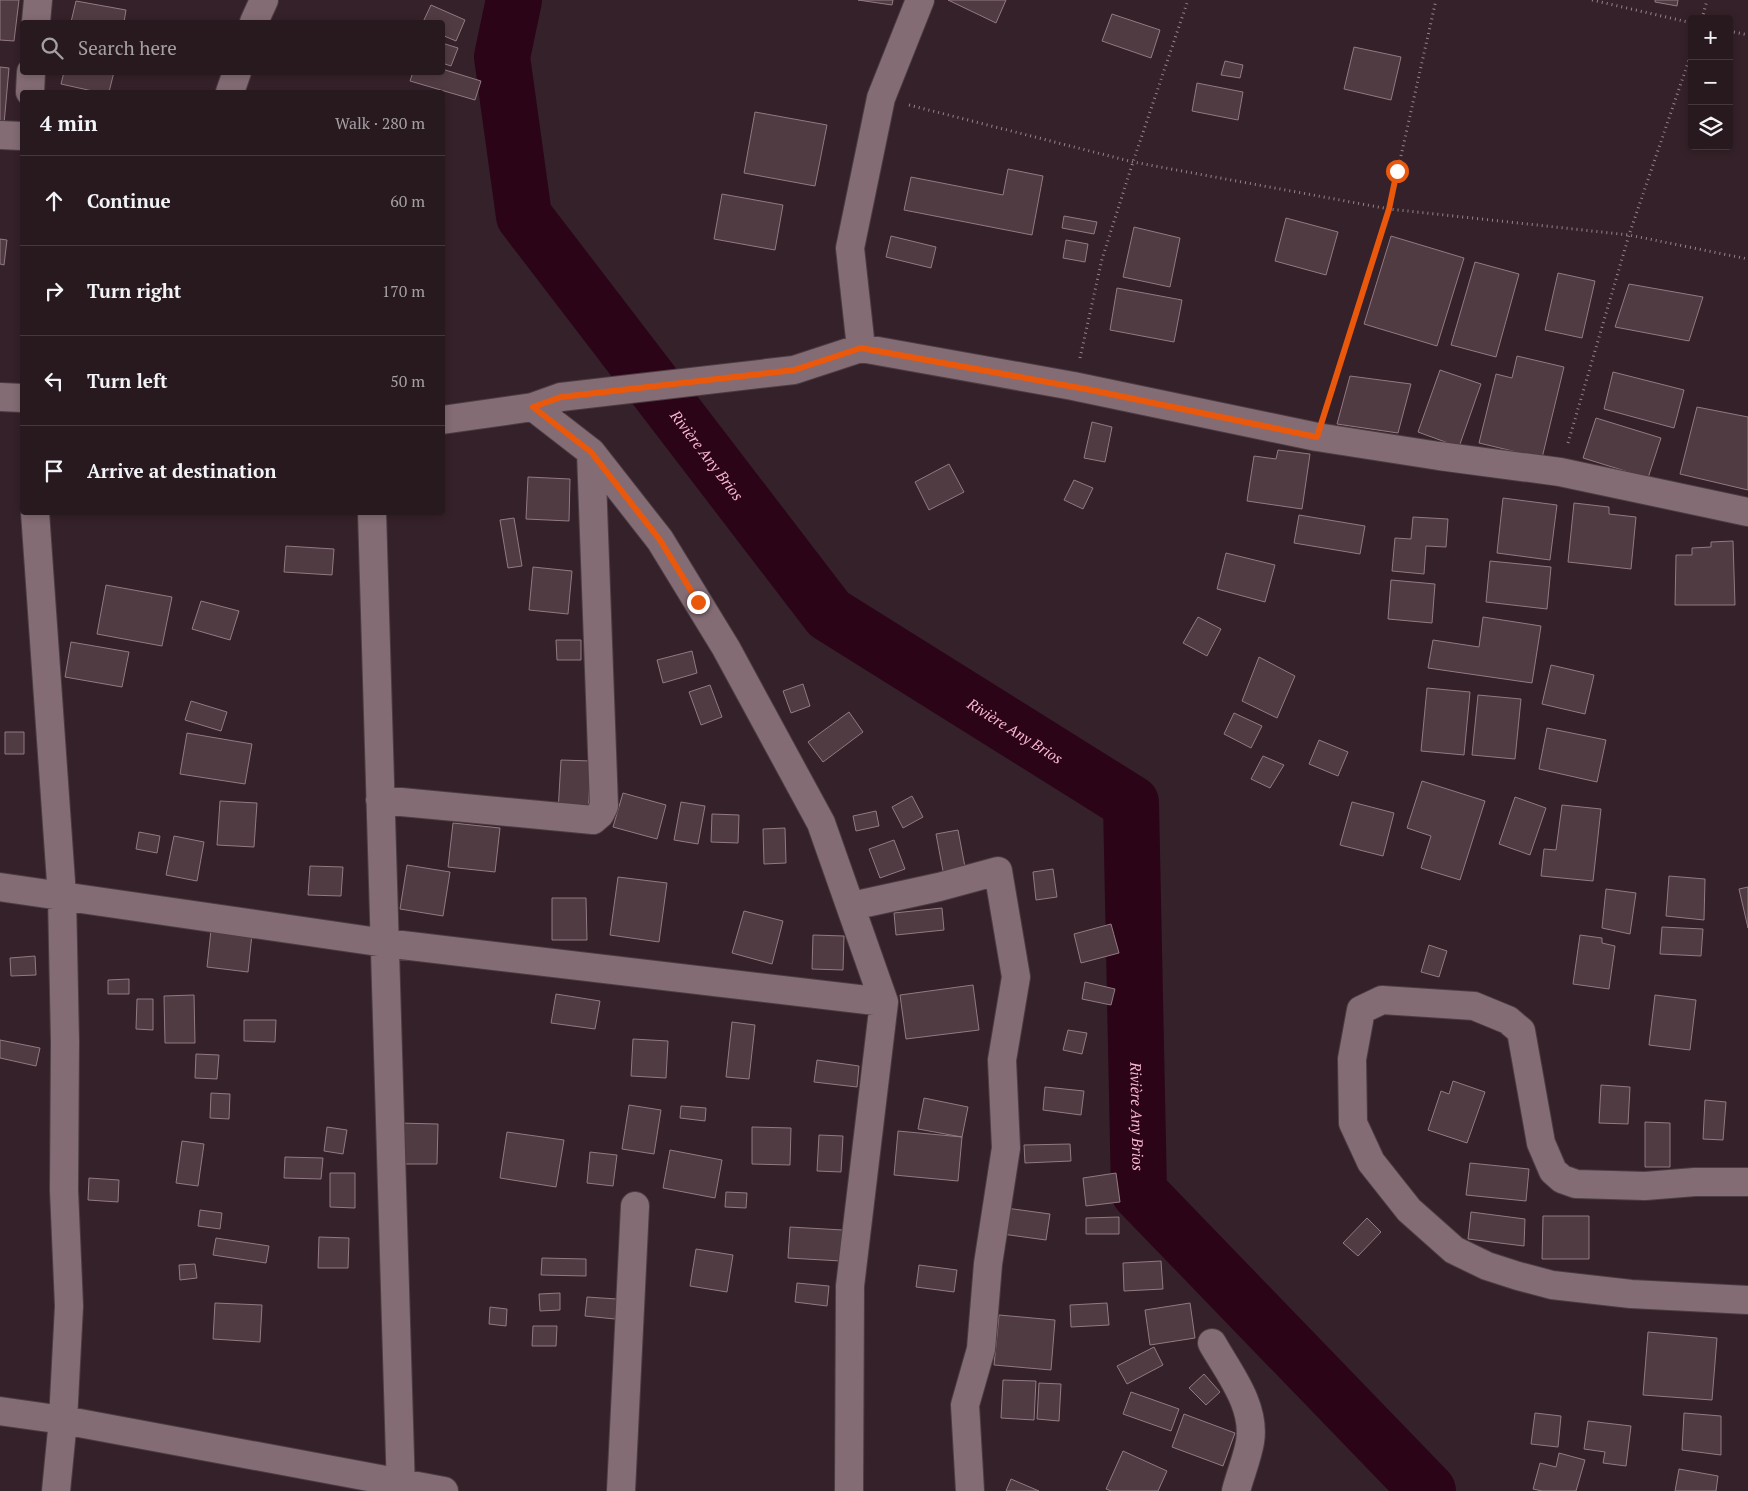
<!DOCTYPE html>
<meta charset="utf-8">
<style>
body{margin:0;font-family:"PT Serif",serif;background:#302228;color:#f1f3f6}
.controls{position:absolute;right:15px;top:15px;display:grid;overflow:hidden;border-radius:5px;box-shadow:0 2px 8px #0003}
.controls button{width:45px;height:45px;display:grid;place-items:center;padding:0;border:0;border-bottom:1px solid #44383d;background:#28191f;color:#f1f3f6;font:25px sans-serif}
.stop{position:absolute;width:15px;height:15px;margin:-11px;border:4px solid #ea580c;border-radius:50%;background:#fff}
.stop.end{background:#ea580c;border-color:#fff;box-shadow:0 1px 5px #0008}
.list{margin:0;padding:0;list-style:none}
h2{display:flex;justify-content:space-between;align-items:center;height:65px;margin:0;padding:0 20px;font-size:21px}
h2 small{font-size:16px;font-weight:400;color:#a5a0a4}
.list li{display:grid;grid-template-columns:32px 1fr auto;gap:15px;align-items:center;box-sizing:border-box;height:90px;padding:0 20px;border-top:1px solid #44383d}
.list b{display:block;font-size:19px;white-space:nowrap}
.list em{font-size:16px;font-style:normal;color:#a5a0a4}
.icon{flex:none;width:28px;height:28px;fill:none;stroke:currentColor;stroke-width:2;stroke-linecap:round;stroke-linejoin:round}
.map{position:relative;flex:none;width:1748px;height:1491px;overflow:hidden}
.search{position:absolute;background:#28191f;box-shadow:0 2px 8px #0003;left:20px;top:20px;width:425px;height:55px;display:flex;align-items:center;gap:12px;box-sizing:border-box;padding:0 18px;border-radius:5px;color:#a5a0a4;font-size:19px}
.panel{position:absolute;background:#28191f;box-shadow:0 2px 8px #0003;left:20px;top:90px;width:425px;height:425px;border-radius:5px}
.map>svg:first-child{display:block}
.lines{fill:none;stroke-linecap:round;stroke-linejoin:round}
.river{stroke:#2b0417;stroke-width:56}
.building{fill:#513b43;stroke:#927982}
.minor-casing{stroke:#4d3c43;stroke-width:30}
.path{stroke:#95848a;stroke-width:3;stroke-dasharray:1 4;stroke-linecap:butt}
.minor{stroke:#846c75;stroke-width:28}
.route{stroke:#ea580c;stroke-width:6}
.labels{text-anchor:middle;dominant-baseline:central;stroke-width:4.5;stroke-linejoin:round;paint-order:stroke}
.water-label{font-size:15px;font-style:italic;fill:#fcb7d2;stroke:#2b1820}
</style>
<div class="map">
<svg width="1748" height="1491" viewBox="0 0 1748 1491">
<rect width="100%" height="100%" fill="#352129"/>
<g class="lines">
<!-- river -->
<path class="river" id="s1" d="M514,0L502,57L524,216L829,614L1131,803L1139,1192L1428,1491"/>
</g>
<!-- building -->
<path class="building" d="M0,0H19L14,41L0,40Z
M858,0H893L892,5Z
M948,0H1006L996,23Z
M1655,0H1678L1677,6L1655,2Z
M76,1L126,10L124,22H71Z
M431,5L465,20L456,41L442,35V22H423Z
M1112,14L1160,30L1151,58L1102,41Z
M442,43L458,48L451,66L442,63Z
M1354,47L1401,57L1391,100L1344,89Z
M1225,61L1243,65L1240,78L1221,75Z
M0,67L9,68L4,124L0,123Z
M442,69L481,81L475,100L410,81L413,72H442Z
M64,72H114L109,92H97L61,84Z
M1197,83L1243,92L1238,120L1192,111Z
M755,112L827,125L815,186L744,173Z
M1008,169L1043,176L1032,235L904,210L911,177L1003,195Z
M722,194L783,205L775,250L714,239Z
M1064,216L1097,222L1094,234L1062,228Z
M1286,218L1338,232L1326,275L1275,261Z
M1134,227L1180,238L1170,287L1123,277Z
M891,236L936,247L931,268L886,257Z
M1391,236L1464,258L1437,346L1364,324Z
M0,239L7,240L4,265L0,264Z
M1066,240L1088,244L1085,262L1063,258Z
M1475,262L1519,274L1496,357L1451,345Z
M1558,273L1595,281L1582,338L1545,330Z
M1629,284L1703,297L1689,341L1615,327Z
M1117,288L1182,300L1174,342L1110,330Z
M1517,356L1564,367L1542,458L1479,443L1496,374L1512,378Z
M1440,370L1481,384L1459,447L1418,432Z
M1613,372L1684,390L1674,428L1604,409Z
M1350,376L1411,384L1398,433L1337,424Z
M1697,407L1748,417V490L1680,474Z
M1596,418L1661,438L1648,478L1583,458Z
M1092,422L1112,427L1105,462L1084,458Z
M1278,450L1310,454L1302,509L1247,501L1254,456L1276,459Z
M949,464L964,492L929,510L915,482Z
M528,477L570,479L569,521L526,519Z
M1074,480L1093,488L1083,509L1064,500Z
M1503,498L1557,505L1550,560L1497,553Z
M1574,503L1609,507V514L1636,517L1631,569L1568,562Z
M1299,515L1365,526L1360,554L1294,543Z
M1413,517L1448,519L1446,547L1426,546L1424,574L1392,571L1395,538L1411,539Z
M514,518L522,566L508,568L500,520Z
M1733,541L1735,605H1675L1676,555H1692V548L1711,547V542Z
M286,546L334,549L332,575L284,572Z
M1226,553L1275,565L1265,602L1217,589Z
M1490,561L1551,567L1547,609L1486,602Z
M533,567L572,571L568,614L529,610Z
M1391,580L1435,584L1432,623L1388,619Z
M106,585L172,597L162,646L97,634Z
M201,601L239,611L230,640L192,629Z
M1198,617L1221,629L1207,656L1183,643Z
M1483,617L1541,626L1532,683L1428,668L1433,640L1479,647Z
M556,640H581V660H557Z
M71,642L129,652L122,687L65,677Z
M692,651L697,673L663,683L657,660Z
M1259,657L1295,676L1277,718L1242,701Z
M1551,665L1594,675L1585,714L1542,704Z
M803,684L810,706L791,713L783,691Z
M710,685L722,717L701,725L689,692Z
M1427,688L1470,692L1464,755L1421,751Z
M1478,695L1521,699L1515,759L1472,755Z
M191,701L227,712L221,731L185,720Z
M849,712L863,732L823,762L808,742Z
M1234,713L1262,726L1251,748L1224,734Z
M1547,728L1606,740L1597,782L1539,769Z
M5,732H24V754H5Z
M187,733L252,744L245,784L180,774Z
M1319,740L1348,752L1338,776L1309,764Z
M1263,756L1284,765L1270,788L1251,779Z
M561,760L591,761L588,813L558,812Z
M1422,781L1485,801L1460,880L1421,868L1431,836L1407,828Z
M623,793L666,805L657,839L613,827Z
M912,796L923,817L903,828L892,807Z
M1515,797L1546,808L1530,855L1499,844Z
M220,801L257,803L254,847L217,845Z
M681,802L705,806L698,844L674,840Z
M1352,802L1394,813L1383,856L1340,845Z
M1562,805L1601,809L1593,881L1541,876L1544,849L1556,850Z
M876,811L879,826L856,831L853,816Z
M712,814L739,815L738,843L711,842Z
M453,823L500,828L495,872L448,867Z
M785,828L786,863L764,864L763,829Z
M958,830L965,867L943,871L936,834Z
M139,832L160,836L157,853L136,849Z
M174,836L204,842L197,881L166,875Z
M894,840L905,869L880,878L869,849Z
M407,865L450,872L443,916L400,909Z
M310,866L343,867L341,896L308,895Z
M1053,869L1057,897L1036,900L1033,872Z
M1669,876L1705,879L1704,920L1666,916Z
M618,877L667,883L659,942L610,935Z
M1748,887V928L1739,889Z
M1606,889L1636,893L1630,934L1602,928Z
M552,898H586L587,940H552Z
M942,908L944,930L896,935L894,913Z
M744,911L783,921L772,964L732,953Z
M1111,924L1119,953L1081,963L1074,934Z
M1662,927L1703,929L1701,956L1660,954Z
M211,930L252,934L248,972L207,967Z
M813,935L844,936L843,970L812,969Z
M1580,935L1602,938V943L1615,946L1609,989L1573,984Z
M1429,945L1447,951L1439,977L1421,972Z
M35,956L36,975L11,976L10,958Z
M129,979V994H108V980Z
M1085,982L1115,989L1111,1005L1082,999Z
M973,985L979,1030L906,1039L900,995Z
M556,994L600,1001L595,1029L551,1023Z
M194,995L195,1043H165L164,996Z
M1655,995L1696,1000L1690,1050L1649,1045Z
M137,999H153V1030L136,1029Z
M244,1020H276L275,1042L244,1041Z
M732,1022L755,1025L749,1079L726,1077Z
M1068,1030L1087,1033L1082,1054L1063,1050Z
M633,1039L668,1041L666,1078L631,1076Z
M0,1040L40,1048L36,1066L0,1058Z
M196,1054L219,1055L217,1079L195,1078Z
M817,1060L859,1066L857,1087L814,1082Z
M1453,1081L1485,1092L1467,1143L1428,1130L1441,1091L1449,1094Z
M1601,1085L1630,1087L1628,1124L1599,1123Z
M1045,1087L1084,1091L1081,1115L1043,1110Z
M211,1093L230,1094L229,1119L210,1118Z
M924,1098L968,1107L962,1137L918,1129Z
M1705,1100L1726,1102L1723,1140L1703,1139Z
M629,1105L661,1110L654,1154L622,1149Z
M681,1106L706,1108L705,1121L680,1118Z
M1645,1122L1670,1123V1167H1645Z
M398,1123L438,1124L437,1164H397Z
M327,1127L347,1130L343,1154L324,1151Z
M752,1127L791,1128L790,1165L752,1164Z
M898,1131L962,1137L958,1181L894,1175Z
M507,1132L564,1140L556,1187L500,1178Z
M819,1135L843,1136L841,1172L817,1171Z
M182,1141L204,1144L198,1186L176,1183Z
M1070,1144L1071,1161L1025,1163L1024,1145Z
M670,1150L722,1160L715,1198L663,1188Z
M590,1152L617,1155L613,1186L587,1183Z
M285,1157L323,1158L321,1179L284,1178Z
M1470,1163L1529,1169L1526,1201L1466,1195Z
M330,1173H355V1208L330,1207Z
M1116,1173L1120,1202L1086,1206L1083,1178Z
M89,1178L119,1180L118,1202L88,1200Z
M726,1192L747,1193L746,1208L725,1207Z
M1006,1208L1050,1214L1046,1240L1002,1234Z
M200,1210L222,1213L220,1229L198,1226Z
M1471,1212L1525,1219L1524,1246L1468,1239Z
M1543,1216H1589V1259H1542Z
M1119,1217V1234H1086V1218Z
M1367,1218L1381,1232L1358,1256L1343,1243Z
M790,1227L843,1230L841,1261L788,1258Z
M319,1237L349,1238L348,1268H318Z
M216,1238L269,1246L266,1263L213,1255Z
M696,1249L733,1255L727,1292L690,1286Z
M542,1258L586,1259V1276L541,1275Z
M1161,1261L1163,1289L1124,1291L1123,1263Z
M195,1264L197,1278L180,1280L179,1265Z
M919,1265L957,1270L954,1292L916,1287Z
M797,1283L829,1286L827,1306L795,1302Z
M560,1293V1310L540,1311L539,1294Z
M587,1297L617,1299L615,1319L585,1316Z
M215,1303L262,1305L260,1342L213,1339Z
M1107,1303L1109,1325L1071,1327L1070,1305Z
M1190,1303L1195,1338L1150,1345L1145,1310Z
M490,1307L507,1309L506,1326L489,1324Z
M999,1315L1055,1320L1051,1370L994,1365Z
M533,1326H557L556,1346H532Z
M1648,1332L1717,1338L1712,1400L1643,1395Z
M1154,1347L1163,1365L1127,1384L1117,1366Z
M1204,1374L1220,1392L1206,1405L1189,1388Z
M1003,1380L1036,1381L1034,1420L1001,1418Z
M1039,1383L1061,1384L1059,1421L1037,1419Z
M1131,1392L1179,1409L1171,1431L1123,1414Z
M1535,1413L1561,1416L1558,1447L1531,1444Z
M1684,1413L1721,1416V1455L1682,1450Z
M1184,1414L1235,1433L1223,1466L1172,1447Z
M1588,1421L1631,1426L1626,1466L1603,1463L1605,1452L1584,1449Z
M1123,1451L1167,1471L1158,1491H1111L1106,1489Z
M1559,1453L1585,1460L1576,1491H1542L1533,1489L1540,1463L1556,1467Z
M1679,1469L1718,1476L1716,1491H1675Z
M1011,1479L1039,1491H1006Z"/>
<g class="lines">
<defs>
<path id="minor" d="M36,22L38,0
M254,22L264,0
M30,92L31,72
M230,92L237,72
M0,135L22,136
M861,348L850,248L881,98L920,0
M0,397L22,398
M533,407L591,452L660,540L726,648L821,823L884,1002L850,1286L849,1491
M442,420L533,407L561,397L794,370L861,348L1073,386L1317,437L1439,456L1560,472L1748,512
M35,512L62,896L65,1042L64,1190L69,1306L63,1420L56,1491
M372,512L401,1491
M380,800L593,820L600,814L604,806L591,452
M0,887L385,943L884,1002
M852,906L939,887L998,871L1016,977L1002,1060L1006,1148L988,1264L981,1349L965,1405L970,1491
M1748,1182H1695L1645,1186L1576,1184L1562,1179L1553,1171L1541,1143L1521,1031L1508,1020L1474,1006L1382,1000L1361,1010L1352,1059L1353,1123L1371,1162L1409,1210L1454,1250L1487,1266L1518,1276L1552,1285L1631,1294L1748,1300
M1212,1343C1229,1373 1256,1406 1250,1442C1247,1459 1240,1475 1236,1491
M0,1411L63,1420L444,1491
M621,1491L635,1206"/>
</defs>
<!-- minor casing -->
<use href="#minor" class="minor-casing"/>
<!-- path -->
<path class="path" d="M1592,0L1692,23
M1702,19L1707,0
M1729,31L1748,35
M909,105L1133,162L1389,209L1629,235L1748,259
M1080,358L1102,259L1133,162L1188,0
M1326,410L1389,209L1436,0
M1568,443L1629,235L1692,51"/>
<!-- minor -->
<use href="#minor" class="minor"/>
</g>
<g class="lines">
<!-- route -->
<path class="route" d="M698,602L660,540L591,452L533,407L561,397L794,370L861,348L1091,390L1317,437L1389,209L1397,171"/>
</g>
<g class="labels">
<!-- water labels -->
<g class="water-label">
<text stroke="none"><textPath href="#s1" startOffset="520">Rivière Any Brios</textPath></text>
<text stroke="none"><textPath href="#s1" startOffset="940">Rivière Any Brios</textPath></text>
<text stroke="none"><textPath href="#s1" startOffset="1390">Rivière Any Brios</textPath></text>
</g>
</g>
</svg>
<div class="controls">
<button>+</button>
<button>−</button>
<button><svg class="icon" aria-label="layers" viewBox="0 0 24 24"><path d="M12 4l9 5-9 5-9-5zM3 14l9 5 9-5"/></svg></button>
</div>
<div class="stop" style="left:1397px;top:171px"></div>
<div class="stop end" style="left:698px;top:602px"></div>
<div class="search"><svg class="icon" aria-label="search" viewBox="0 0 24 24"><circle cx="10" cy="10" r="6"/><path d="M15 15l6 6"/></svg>Search here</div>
<section class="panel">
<h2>4 min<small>Walk · 280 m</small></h2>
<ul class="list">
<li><svg class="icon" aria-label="ahead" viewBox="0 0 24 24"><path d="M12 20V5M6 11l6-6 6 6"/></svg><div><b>Continue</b></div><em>60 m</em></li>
<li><svg class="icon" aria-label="right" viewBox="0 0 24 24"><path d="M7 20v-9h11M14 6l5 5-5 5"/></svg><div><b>Turn right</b></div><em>170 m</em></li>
<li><svg class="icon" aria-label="left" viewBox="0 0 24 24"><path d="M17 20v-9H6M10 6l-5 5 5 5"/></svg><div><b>Turn left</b></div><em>50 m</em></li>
<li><svg class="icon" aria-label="arrive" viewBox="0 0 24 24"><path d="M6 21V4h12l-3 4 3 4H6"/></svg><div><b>Arrive at destination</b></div></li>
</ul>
</section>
</div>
